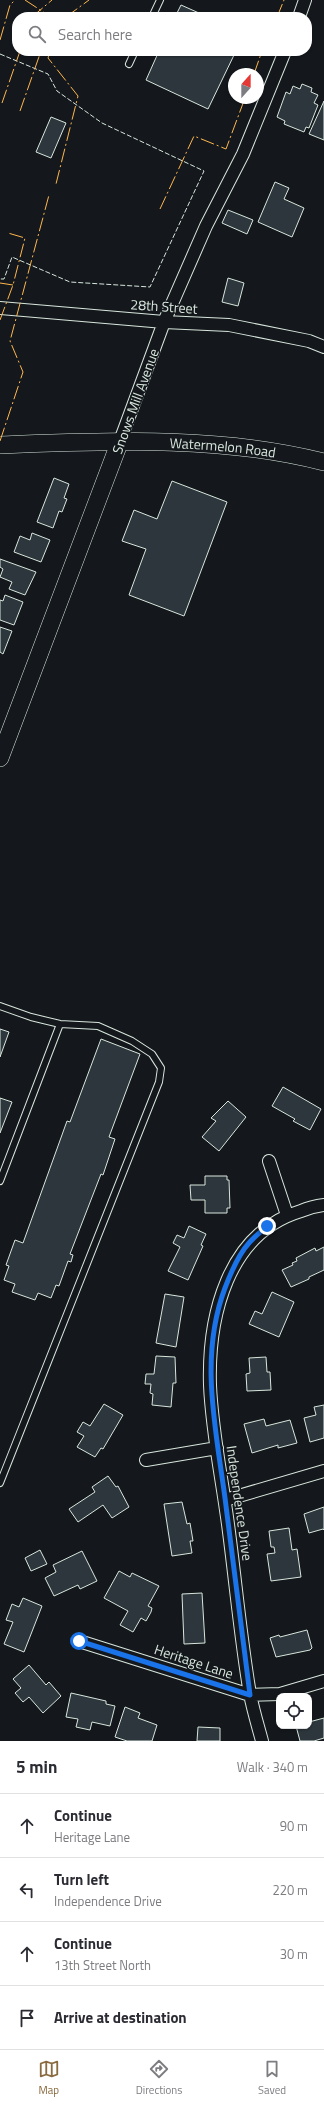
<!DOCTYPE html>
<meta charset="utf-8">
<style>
body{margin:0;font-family:"Titillium Web",sans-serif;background:#f2f2f3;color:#2b2b33}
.controls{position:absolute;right:12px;bottom:12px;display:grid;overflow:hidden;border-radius:8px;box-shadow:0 1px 3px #0004}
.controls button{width:36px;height:36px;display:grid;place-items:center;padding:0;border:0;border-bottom:1px solid #e1e1e2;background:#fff;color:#2b2b33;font:20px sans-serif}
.compass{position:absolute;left:228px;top:68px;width:36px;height:36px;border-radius:50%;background:#fff;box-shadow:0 1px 3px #0004;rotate:21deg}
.stop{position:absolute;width:12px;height:12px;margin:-9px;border:3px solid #1a73e8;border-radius:50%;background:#fff}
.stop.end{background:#1a73e8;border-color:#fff;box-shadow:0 1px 4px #0008}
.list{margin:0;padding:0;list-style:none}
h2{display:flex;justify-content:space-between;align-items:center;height:52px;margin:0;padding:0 16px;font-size:17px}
h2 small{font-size:13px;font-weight:400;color:#7c7c81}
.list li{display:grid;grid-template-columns:26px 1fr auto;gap:12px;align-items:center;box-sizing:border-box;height:64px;padding:0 16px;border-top:1px solid #e1e1e2}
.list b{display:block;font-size:15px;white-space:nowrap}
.list p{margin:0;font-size:13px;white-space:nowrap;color:#7c7c81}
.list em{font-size:13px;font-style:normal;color:#7c7c81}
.icon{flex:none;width:22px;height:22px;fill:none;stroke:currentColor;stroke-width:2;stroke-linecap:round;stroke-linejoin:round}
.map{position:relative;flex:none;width:324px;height:1741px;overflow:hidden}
.search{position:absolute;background:#fff;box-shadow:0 1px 3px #0004;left:12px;right:12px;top:12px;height:44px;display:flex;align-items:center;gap:10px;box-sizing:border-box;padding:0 14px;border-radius:16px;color:#7c7c81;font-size:15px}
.sheet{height:308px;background:#fff}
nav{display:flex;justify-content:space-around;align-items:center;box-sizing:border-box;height:56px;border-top:1px solid #e1e1e2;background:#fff;font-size:11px;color:#7c7c81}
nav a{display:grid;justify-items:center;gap:2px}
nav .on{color:#8a6a3f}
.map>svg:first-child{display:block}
.building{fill:#2c363c;stroke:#d8e6dc}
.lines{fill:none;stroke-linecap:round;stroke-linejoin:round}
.service-casing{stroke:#d8e6dc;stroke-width:8}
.minor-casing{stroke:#d8e6dc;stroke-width:14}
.secondary-casing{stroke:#d8e6dc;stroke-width:18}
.service{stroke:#14181c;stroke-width:6}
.minor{stroke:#14181c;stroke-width:12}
.secondary{stroke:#14181c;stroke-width:17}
.fence{stroke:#d8e6dc;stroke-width:1;stroke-dasharray:5 2;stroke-linecap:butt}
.power{stroke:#ffb74d;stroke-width:1;stroke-dasharray:14 3 2 3;stroke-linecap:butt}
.route{stroke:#1a73e8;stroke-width:5}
.labels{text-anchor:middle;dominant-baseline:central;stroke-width:3;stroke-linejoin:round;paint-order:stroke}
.street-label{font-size:14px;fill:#d8e6dc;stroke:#14181c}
</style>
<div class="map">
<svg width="324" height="1741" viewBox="0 0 324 1741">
<rect width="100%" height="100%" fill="#14181c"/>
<!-- building -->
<path class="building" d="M181,5L208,17H175Z
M159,51H238L237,54L235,53L208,109L146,80Z
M302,84L312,88L311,92L318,95L314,103L318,105L309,128L306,127L304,132L284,124L285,121L277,117L286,92L290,94L293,86L300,89Z
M324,101V140L309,134Z
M51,117L66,123L51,158L36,152Z
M275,182L289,188L284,199L304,208L292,237L258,222Z
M228,210L253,220L247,234L222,223Z
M228,278L244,283L238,306L222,302Z
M54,478L69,484L64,498L67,499L62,512L59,511L53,528L37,522Z
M172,481L227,502L184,616L129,595L146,549L122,541L134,510L157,519Z
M32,533L50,540L41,562L14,552L20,536L30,540Z
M0,559L36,572L25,595L9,589L12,582L0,577L3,569L0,567Z
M5,595L23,602L14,625L0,620V600L3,601Z
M0,627L12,631L3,654L0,652Z
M0,1029L9,1032L0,1057Z
M101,1039L140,1054L109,1137L115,1139L103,1175L101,1174L70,1254L73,1255L71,1262L68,1261L59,1286L56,1285L51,1298L38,1293L35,1300L12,1292L15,1284L4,1280L9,1266L6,1265L15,1240L23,1243L67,1121L70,1122Z
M283,1087L321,1109L310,1130L293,1121L295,1119L272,1106Z
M0,1098L12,1102L0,1133Z
M228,1101L246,1117L219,1151L202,1137L216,1121L211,1118Z
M205,1176H227V1180H229L230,1208H227V1213H205V1200H191L190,1185H205Z
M189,1226L206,1234L201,1245L203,1246L188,1280L168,1271L180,1247L173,1243L177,1235L184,1238Z
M324,1247V1270L309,1277V1279L291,1287L282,1270L293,1265L292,1263L297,1261L296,1258L315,1248L316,1251Z
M272,1292L294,1302L279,1337L249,1324L255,1311L262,1314Z
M165,1294L184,1297L176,1347L156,1343Z
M156,1356L175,1357L176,1383H173L171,1407L152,1405L153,1394L150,1393L151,1384H145L146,1374H154Z
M266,1357L267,1372H270L271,1390L247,1391L246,1374L250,1373L249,1358Z
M104,1404L123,1415L103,1449L101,1448L95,1457L77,1447L84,1436L77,1432L83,1422L90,1426Z
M324,1405V1438L310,1442L304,1418L316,1415L314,1407Z
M264,1419L266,1426L290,1420L297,1443L278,1448V1445L252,1453L244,1424Z
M108,1476L116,1487L118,1486L129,1507L112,1518L103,1505L78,1522L69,1509L95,1492L92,1487Z
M182,1502L187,1524L190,1523L193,1541H190L192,1553L172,1556L164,1504Z
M324,1507V1530L323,1529L309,1533L304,1514Z
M289,1528L292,1550L297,1549L301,1577L271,1581L267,1554L275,1553L274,1547H271L269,1531Z
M40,1550L47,1564L31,1571L25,1558Z
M82,1551L97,1581L80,1589L78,1585L54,1596L45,1578L56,1572L53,1565Z
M119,1571L130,1577L132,1573L159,1586L148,1606L152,1608L151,1612L146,1621L141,1618L133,1632L120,1625L128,1611L104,1598Z
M202,1593L205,1643L184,1644L182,1594Z
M23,1598L42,1606L24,1652L4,1644L13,1622L6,1620L12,1604L19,1607Z
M307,1630L312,1648L310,1650L276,1657L270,1638L279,1635L280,1637Z
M29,1665L46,1685L49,1682L61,1696L43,1713L29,1697L23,1702L15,1693L21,1688L13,1679Z
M71,1693L106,1701V1704L115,1706L110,1726L92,1722L90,1730L76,1727L78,1719L66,1717Z
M125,1707L140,1713L138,1718L157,1725L152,1741H127L115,1737Z
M324,1718V1738L314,1741H300L296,1726H309V1722Z
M198,1727L220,1728V1741H197Z"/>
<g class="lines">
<defs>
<path id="service" d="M152,17L160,0
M129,64L135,51
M0,1006L31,1017L60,1024L98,1026L132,1041L152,1054L161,1068L159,1082L0,1483
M0,1181L60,1024"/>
<path id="minor" d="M299,17L305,0
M0,308L164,322L229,325L309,341L324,347
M120,441L164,322L206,226L243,154L285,51
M269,1161L287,1215
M146,1460L217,1448
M225,1500L324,1471
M79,1641L250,1695L280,1694L324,1681
M262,1741C258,1726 253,1710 250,1694C241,1641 236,1586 229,1532C223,1483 212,1434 210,1385C208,1317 227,1233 301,1211C308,1208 316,1206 324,1205"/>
<g id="secondary">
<path id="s1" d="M0,445C108,441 218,435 324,462"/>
<path d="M0,758L120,441"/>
</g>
</defs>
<!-- service casing -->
<use href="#service" class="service-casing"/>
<!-- minor casing -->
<use href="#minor" class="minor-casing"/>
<!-- secondary casing -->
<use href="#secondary" class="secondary-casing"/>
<!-- service -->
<use href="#service" class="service"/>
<!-- minor -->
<use href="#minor" class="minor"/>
<!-- secondary -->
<use href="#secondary" class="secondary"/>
<!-- fence -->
<path class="fence" d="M0,54L48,74L57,91L102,123L204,171L150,287L70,282L12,257L4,279H0"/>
<!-- power -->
<path class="power" d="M25,0L51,17
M32,17L52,0
M66,17L89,0
M277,17L284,0
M0,40L10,5L15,0
M50,51L48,58L78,96L56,184
M254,74L262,51
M2,103L20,51
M20,111L41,51
M160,209L194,136L226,149L245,98
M0,283L13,285
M0,320L13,285L25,238L8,233
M0,441L23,372L10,341L49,195"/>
</g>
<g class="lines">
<!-- route -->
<path class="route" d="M79,1641L250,1695C242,1632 234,1569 226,1506C217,1433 198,1359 225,1288C231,1272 238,1255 249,1243C254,1237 261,1232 267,1226"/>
</g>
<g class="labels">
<!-- street labels -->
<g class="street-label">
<text transform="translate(164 306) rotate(4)">28th Street</text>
<text transform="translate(135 401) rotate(-70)">Snows Mill Avenue</text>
<text stroke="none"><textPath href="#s1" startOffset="223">Watermelon Road</textPath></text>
<text transform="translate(240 1503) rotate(82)">Independence Drive</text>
<text transform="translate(194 1661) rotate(18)">Heritage Lane</text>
</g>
</g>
</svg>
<div class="controls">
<button><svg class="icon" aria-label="locate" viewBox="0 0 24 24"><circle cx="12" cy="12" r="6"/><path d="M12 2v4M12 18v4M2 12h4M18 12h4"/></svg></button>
</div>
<svg class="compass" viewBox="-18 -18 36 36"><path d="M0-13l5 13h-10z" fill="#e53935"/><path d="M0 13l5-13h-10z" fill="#7c7c81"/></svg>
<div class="stop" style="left:79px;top:1641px"></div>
<div class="stop end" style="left:267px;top:1226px"></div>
<div class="search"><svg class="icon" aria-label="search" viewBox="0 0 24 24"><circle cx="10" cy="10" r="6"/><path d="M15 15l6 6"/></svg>Search here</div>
</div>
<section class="sheet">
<h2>5 min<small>Walk · 340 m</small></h2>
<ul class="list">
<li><svg class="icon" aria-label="ahead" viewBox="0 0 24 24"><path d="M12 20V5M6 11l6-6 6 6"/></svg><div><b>Continue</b><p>Heritage Lane</p></div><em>90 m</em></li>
<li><svg class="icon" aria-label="left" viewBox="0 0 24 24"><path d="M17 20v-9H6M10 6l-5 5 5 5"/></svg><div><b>Turn left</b><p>Independence Drive</p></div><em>220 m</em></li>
<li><svg class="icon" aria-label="ahead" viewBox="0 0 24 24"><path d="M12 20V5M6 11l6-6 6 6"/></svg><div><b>Continue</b><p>13th Street North</p></div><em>30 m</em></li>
<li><svg class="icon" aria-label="arrive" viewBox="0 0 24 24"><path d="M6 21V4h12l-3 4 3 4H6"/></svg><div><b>Arrive at destination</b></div></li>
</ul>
</section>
<nav>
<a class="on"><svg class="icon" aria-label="map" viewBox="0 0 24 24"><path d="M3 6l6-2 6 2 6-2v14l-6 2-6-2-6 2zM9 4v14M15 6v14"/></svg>Map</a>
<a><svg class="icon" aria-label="directions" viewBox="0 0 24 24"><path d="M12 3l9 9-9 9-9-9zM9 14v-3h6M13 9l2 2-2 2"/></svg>Directions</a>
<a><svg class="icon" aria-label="saved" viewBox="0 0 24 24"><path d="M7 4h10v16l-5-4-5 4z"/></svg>Saved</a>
</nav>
